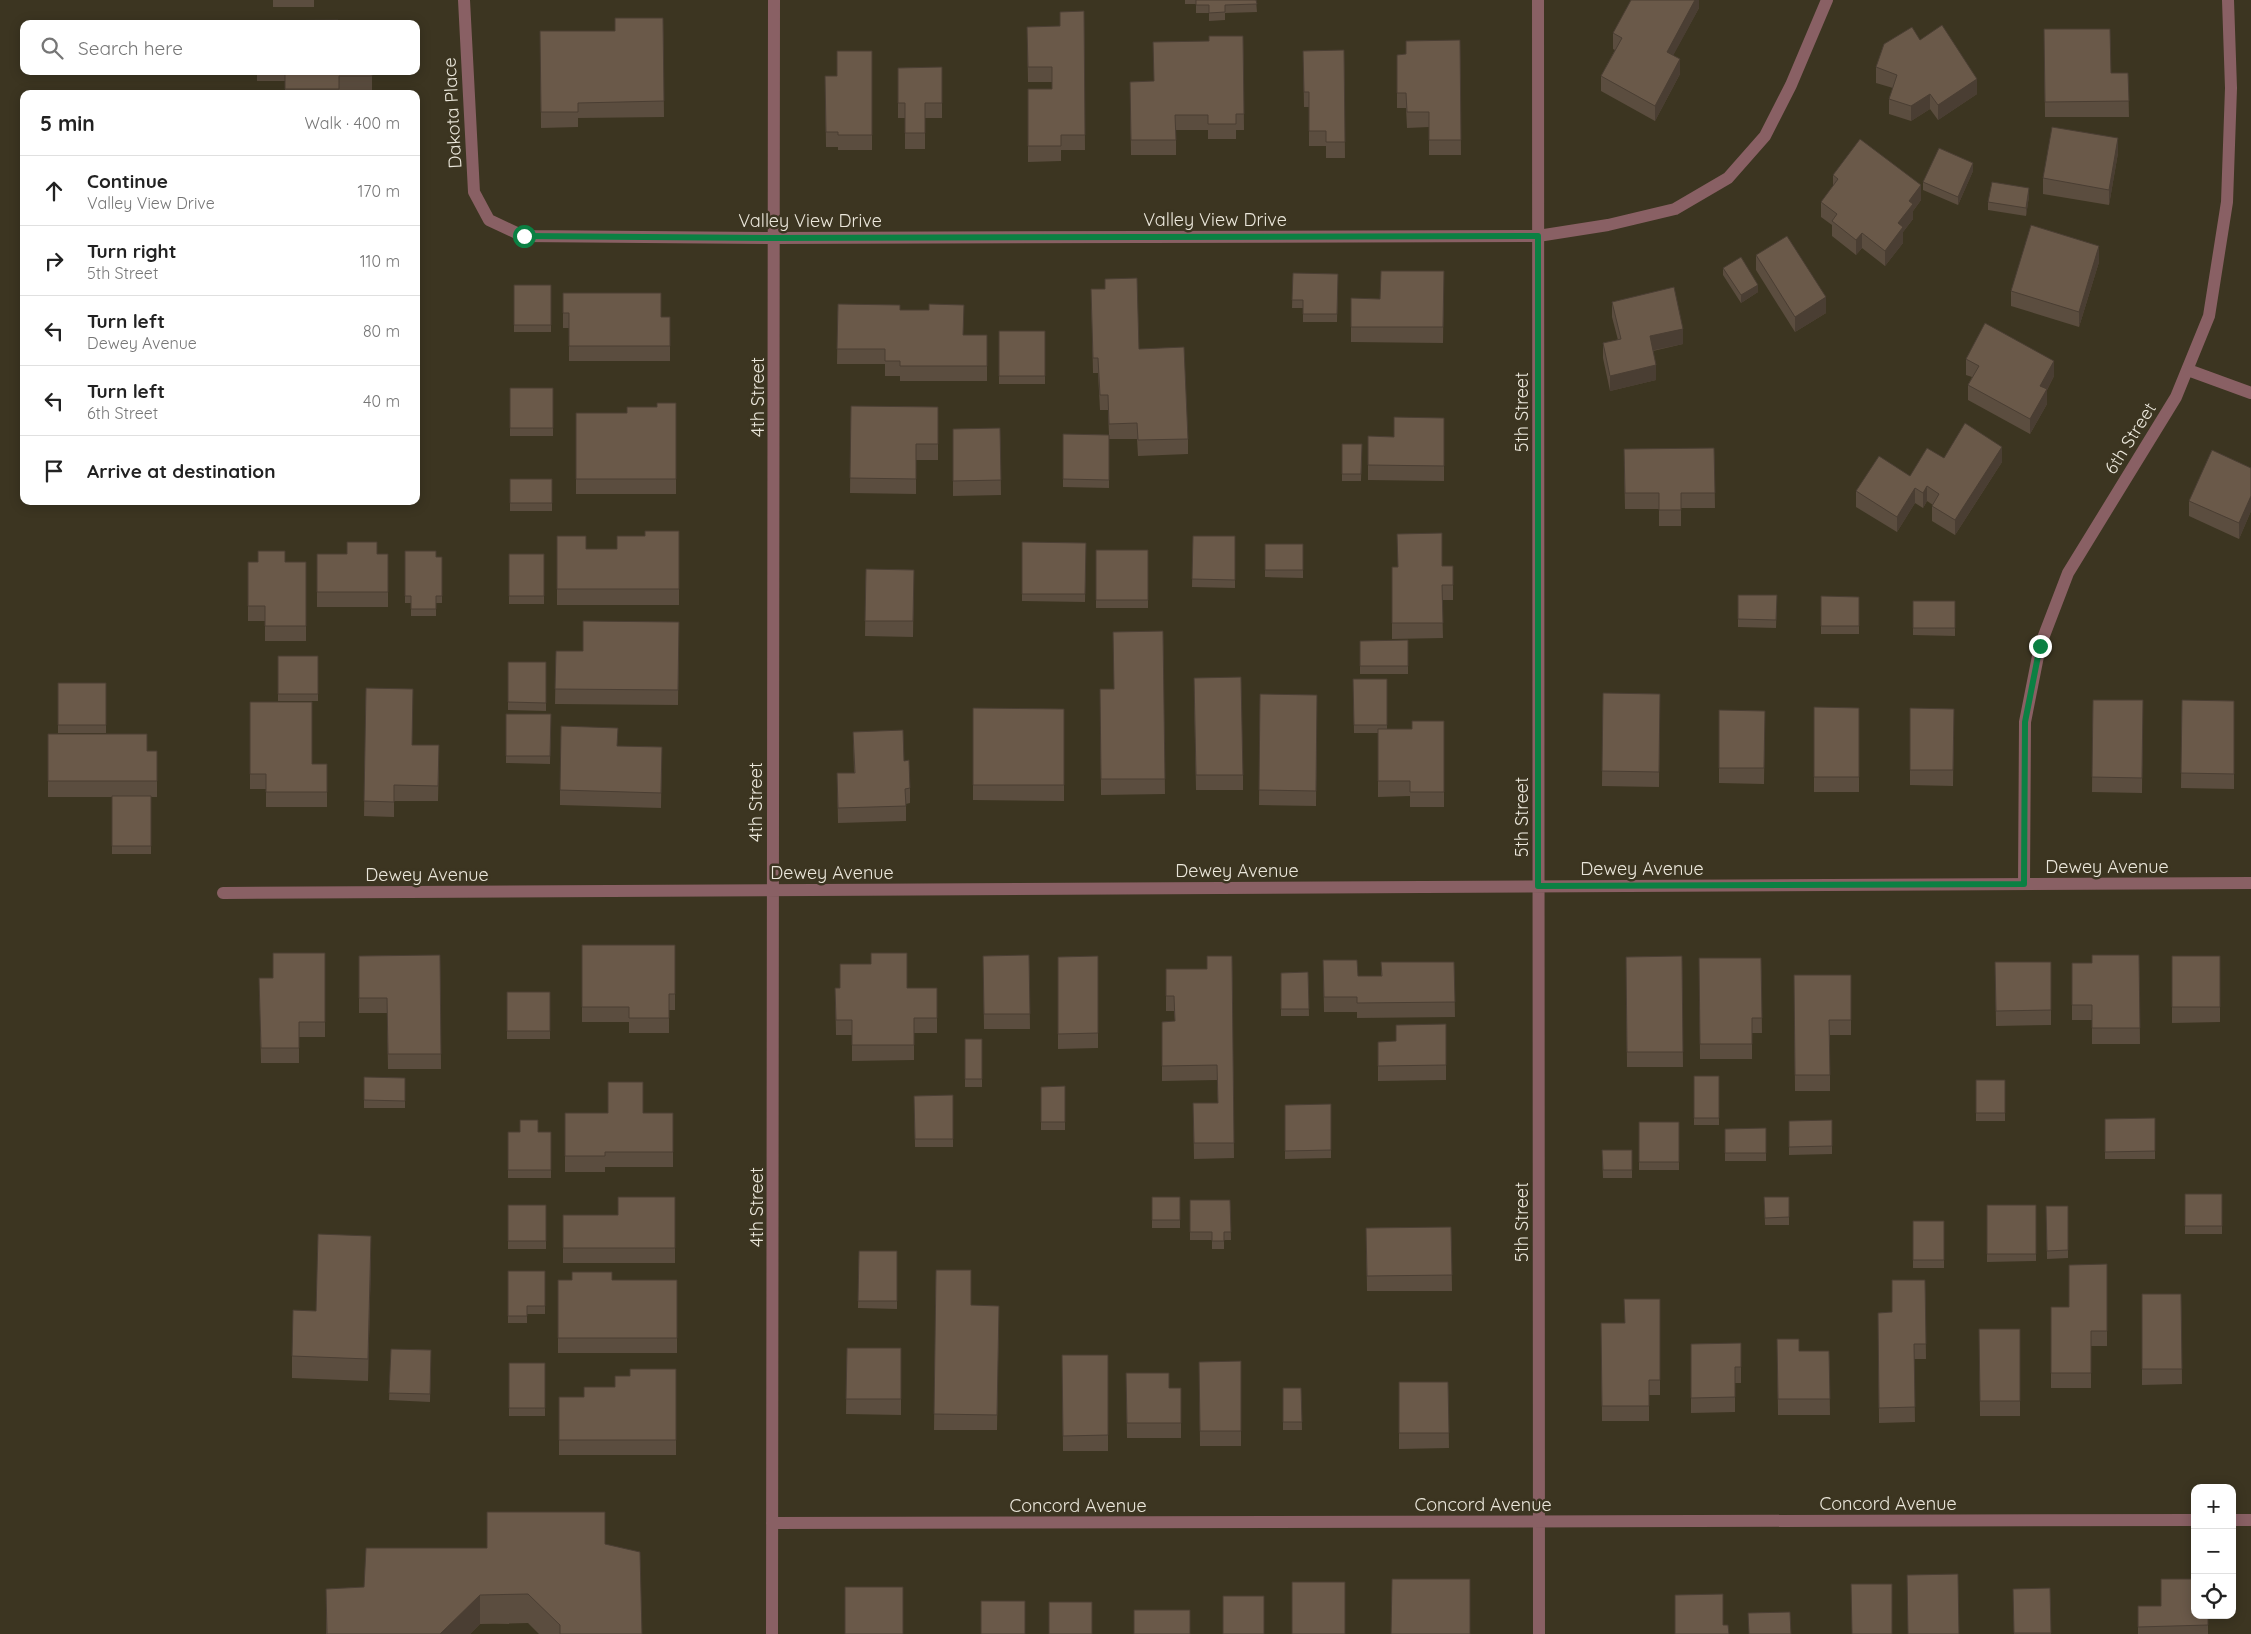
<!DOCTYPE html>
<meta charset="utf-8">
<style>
body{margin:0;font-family:Quicksand,sans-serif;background:#f6f6f6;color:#222}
.controls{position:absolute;right:15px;bottom:15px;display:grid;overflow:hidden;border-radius:10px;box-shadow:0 2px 12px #0003}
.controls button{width:45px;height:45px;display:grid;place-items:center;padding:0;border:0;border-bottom:1px solid #e0e0e0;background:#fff;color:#222;font:25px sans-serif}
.stop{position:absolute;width:15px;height:15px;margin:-11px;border:4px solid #0b8043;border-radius:50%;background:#fff}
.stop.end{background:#0b8043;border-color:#fff;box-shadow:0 1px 5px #0008}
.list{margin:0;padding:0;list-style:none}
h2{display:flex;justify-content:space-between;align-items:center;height:65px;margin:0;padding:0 20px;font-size:21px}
h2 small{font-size:16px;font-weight:400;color:#767676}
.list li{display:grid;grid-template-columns:32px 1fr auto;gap:15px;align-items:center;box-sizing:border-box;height:70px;padding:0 20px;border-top:1px solid #e0e0e0}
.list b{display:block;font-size:19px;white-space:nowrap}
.list p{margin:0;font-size:16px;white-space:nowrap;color:#767676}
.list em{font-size:16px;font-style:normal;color:#767676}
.icon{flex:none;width:28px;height:28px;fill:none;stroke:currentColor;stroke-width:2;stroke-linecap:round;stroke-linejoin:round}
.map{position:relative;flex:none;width:2251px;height:1634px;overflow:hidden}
.search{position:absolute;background:#fff;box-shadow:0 2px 12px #0003;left:20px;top:20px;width:400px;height:55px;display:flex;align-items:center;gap:12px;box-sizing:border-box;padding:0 18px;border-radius:10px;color:#767676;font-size:19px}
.panel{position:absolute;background:#fff;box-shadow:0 2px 12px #0003;left:20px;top:90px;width:400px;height:415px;border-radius:10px}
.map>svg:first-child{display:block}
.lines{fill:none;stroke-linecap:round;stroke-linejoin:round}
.street{stroke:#896064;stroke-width:12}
.wall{fill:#5b4d3f}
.shaded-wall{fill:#4a3e33}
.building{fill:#6a5949;stroke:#4a3e33}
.route{stroke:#0b8043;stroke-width:6}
.labels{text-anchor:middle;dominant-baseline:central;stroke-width:5;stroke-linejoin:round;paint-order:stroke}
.street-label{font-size:18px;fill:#ebe7db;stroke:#3c3521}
</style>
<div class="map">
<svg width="2251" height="1634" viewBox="0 0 2251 1634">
<rect width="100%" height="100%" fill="#3c3521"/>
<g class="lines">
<!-- street -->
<path class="street" d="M464,0L474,192L489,220L523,236L775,238L1538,236L1608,225L1675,209L1728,178L1765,136L1791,85L1827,0
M1538,0L1539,1634
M2188,370L2251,393
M2024,884L2025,722L2040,646L2068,573L2176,397L2209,316L2227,202L2231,88L2228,0
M223,893L2251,883
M2232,1520H2251
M772,1523L2195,1520
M772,1634L774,0"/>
</g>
<!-- wall -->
<path class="wall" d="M273,0H314V7H273Z
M1185,0H1256L1257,12L1225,13V20L1209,21V13H1196V4H1185Z
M1699,0V8L1673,55L1680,74L1655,121L1601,91V76L1615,50L1613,49V33Z
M1084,11L1085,150H1061V161L1028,162V89H1052V82H1028L1027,27L1060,26Z
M663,18L664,117L578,118V127L541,128L540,31H615Z
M2044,29L2111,73H2128L2129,117H2045Z
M1243,36L1244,130H1236V139H1208V130H1176V155H1131L1130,82L1154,81L1209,41Z
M1460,40L1461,155H1429V127L1407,128L1406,108H1397V55L1406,54V41Z
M1920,40L1977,94L1938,120L1930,109L1911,121L1889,114V99L1893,88L1876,83V67Z
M1344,50L1345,158H1326V146H1309V107H1304L1303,51Z
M872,51V150H838V147H826L825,76H837Z
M942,67V118H925V149H905V118H898V68Z
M257,71H372V91H339V94H285V81H257Z
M2118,153L2109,205L2043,194V178Z
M1973,171L1958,205L1923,190V182Z
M1833,175L1921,200L1913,211V219L1903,232V243L1885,266L1862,248L1856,255L1832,236V225L1821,217V202L1833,187Z
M2029,196L2026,216L1988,210V202Z
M1756,255L1826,313L1795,332L1756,270Z
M2099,262L2079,327L2011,306V291Z
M1723,268L1758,292L1741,303L1723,275Z
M1444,271L1443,343L1351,342V298L1380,299Z
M1293,273L1338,274L1337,322H1303V308H1292Z
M514,285H551V332H514Z
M1091,289L1139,349L1188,439V454L1138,456L1137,439H1109V488L1063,487V434L1109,435L1108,410H1100L1098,373H1093Z
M563,293L661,317H670V361H569V328H563Z
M1612,302L1683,344L1653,351L1656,380L1610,391L1603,358V343L1618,340L1612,317Z
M838,304L900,310L963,335H987V381H900V376H885V364H837Z
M999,331H1045V384H999Z
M1966,359L2054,376L2047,390V404L2030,434L1968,400V385L1972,377L1966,375Z
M510,388H553V436H510Z
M676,403V494H576V413H627Z
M851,406L938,407V460H916V494L850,493Z
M1444,418V481L1368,480V436L1394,437Z
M1000,428L1001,495L953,496V429Z
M1342,444H1362L1361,481H1342Z
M1714,448L1715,508H1681V526H1659V509H1625L1624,464Z
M1944,458L2002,462L1955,535L1932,521V506L1933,505L1927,501L1923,508L1915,503L1897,532L1856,507V491L1910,476Z
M2251,468V511L2239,539L2189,516V501Z
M510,479H552V511H510Z
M679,531V605H557V536L586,549H617L645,536Z
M1193,536H1235V588L1192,587Z
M1022,542L1086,543L1085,602L1022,601Z
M1265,544H1303V578L1265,577Z
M1096,550H1148V608H1096Z
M405,551L436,557H442V603H436V616H411V603H405Z
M317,554H388V607H317Z
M509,554H544V604H509Z
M248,562H306V641H265V621H248Z
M1442,566L1453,585V600H1442L1443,638L1392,639V567Z
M866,569L914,570L913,637L865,636Z
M1738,595H1777L1776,628L1738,627Z
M1821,596L1859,597V634H1821Z
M1913,601H1955V636L1913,635Z
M679,622L678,705L555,704L556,651H583Z
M1163,631L1165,794L1101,795L1100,689H1114Z
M1408,640V674H1360V641Z
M278,656H318V701H278Z
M508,662H546V711L508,710Z
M1353,679H1387V729H1412L1444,721V807H1410V796L1378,797V733H1354Z
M58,683H106V733H58Z
M366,688L412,745L439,760L438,801H394V817L364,816Z
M1194,693L1243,775V790H1196Z
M1603,693L1660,694L1659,787L1602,786Z
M1260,694L1317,695L1316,806L1259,805Z
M2093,700H2143L2142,793L2092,792Z
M2182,700L2234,701V789L2181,788Z
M250,702L312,764H327V807H266V789H250Z
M1814,707L1859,708V792H1814Z
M973,708L1064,709V801L973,800Z
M1910,708L1954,709L1953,786L1910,785Z
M1719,710L1765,711L1764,784L1719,783Z
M506,714H551L550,764L506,763Z
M853,732L904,761L910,788V803L906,804V821L838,823L837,773H854Z
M48,734L147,751H157V797H151V854H112V797H48Z
M618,746L662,747L661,808L560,805V790Z
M582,945H675V1010H669V1033H629V1022H582Z
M325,953V1037H299V1063H261L259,978H273Z
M440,955L441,1069H388L387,1013H359V956Z
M1029,955L1030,1029H984L983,956Z
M2139,955L2140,1044H2092V1020H2072V963H2092Z
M1098,956V1048L1058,1049V957Z
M1232,956L1234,1158L1194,1159L1193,1103H1218L1217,1080L1162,1081V1022L1175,1021L1174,1011H1166V969H1207Z
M1682,956L1683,1067H1627L1626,957Z
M2172,956H2220V1022L2172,1023Z
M1699,958H1761L1762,1033H1752V1059H1700Z
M1323,960L1358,976H1381V962H1454L1455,1017L1357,1018V1012H1324Z
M1995,962H2051V1025L1996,1026Z
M1308,972L1309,1016H1281V973Z
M1794,975H1851V1035H1830V1091H1795Z
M835,988H907L937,1018V1033H914V1060L852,1061V1035H836Z
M507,992H550V1039H507Z
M1446,1024V1080L1378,1081V1042L1396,1041Z
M965,1039H982V1087H965Z
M1694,1076H1719V1125H1694Z
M364,1077L405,1078V1108H364Z
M1976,1080H2005V1121H1976Z
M1065,1086V1130H1041V1087Z
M953,1095V1147H915L914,1096Z
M1331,1104V1158L1285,1159V1105Z
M565,1113H673V1167H605V1172H565Z
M2155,1118V1159H2105V1119Z
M1832,1120V1154L1789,1155V1121Z
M1639,1122H1679V1170H1639Z
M1766,1128V1161H1725V1129Z
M508,1132H551V1178H508Z
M1602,1150H1632V1178H1603Z
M2185,1194H2222V1234H2185Z
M675,1197V1263H563V1215H618Z
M1152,1197H1180V1228H1152Z
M1764,1197H1789V1225H1765Z
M1190,1200H1230L1231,1240H1224V1249H1212V1240H1190Z
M508,1205H546V1249H508Z
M1987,1205H2036V1261L1987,1262Z
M2046,1206H2068V1258L2047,1259Z
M1913,1221H1944V1268H1913Z
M1451,1227L1452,1291H1367L1366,1228Z
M859,1251H897V1309L858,1308Z
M371,1258L368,1381L292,1378V1356L316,1311Z
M2107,1264V1346H2091V1388H2051V1307H2069Z
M936,1270L971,1305L999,1306L997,1430H934Z
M508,1271H545V1314H527V1323H508Z
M558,1280H677V1353H558Z
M1925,1280L1926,1359H1914L1915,1422L1879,1423L1878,1313L1892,1312Z
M2142,1294H2181L2182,1384L2142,1385Z
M1660,1299V1395H1649V1421H1602L1601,1323H1625Z
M1979,1329H2020V1416H1980Z
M1777,1339L1799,1351H1829L1830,1415H1778Z
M1741,1343V1383H1735V1412L1691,1413V1344Z
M847,1348H901V1415L846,1414Z
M391,1349L431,1350L430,1402L389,1400Z
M1062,1355H1108V1451H1063Z
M1241,1361V1446H1200L1199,1362Z
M509,1363H545V1416H509Z
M676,1369V1455H559V1397H584L615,1387L630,1376Z
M1126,1373L1169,1388H1181V1438H1127Z
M1399,1382H1448L1449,1448L1399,1449Z
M1283,1388H1301L1302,1430H1283Z
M487,1548L642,1634H539L528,1623L480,1624L470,1634H326V1589L364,1587Z
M2050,1588L2051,1634H2014L2013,1589Z
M2138,1606L2208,1615V1634H2138Z"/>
<!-- shaded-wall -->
<path class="shaded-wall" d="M1693,0H1699V8L1667,67V52Z
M1680,59V74L1655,121V106Z
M1977,79V94L1938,120V105Z
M1930,94V109L1911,121V106Z
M2118,138V153L2109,205V190Z
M1973,163V171L1958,205V197Z
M1921,185V200L1913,211V219L1903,232V243L1885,266V251L1909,201Z
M2029,188V196L2026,216V208Z
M1862,233V248L1856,255V240Z
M2099,246V262L2079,327V312Z
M1758,285V292L1741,303V295Z
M1826,297V313L1795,332V317Z
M1683,329V344L1650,351V336Z
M2054,361V376L2047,390V404L2030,434V419L2040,386Z
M1656,365V380L1610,391V376Z
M2002,447V462L1955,535V520Z
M1927,486V501L1923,508V493Z
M1915,488V503L1897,532V517Z
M2251,496V511L2239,539V523Z
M371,1236V1258L368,1381V1359Z
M480,1595V1624L470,1634H440Z"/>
<!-- building -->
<path class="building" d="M1196,0H1256L1257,4L1225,5V12L1209,13V5H1196Z
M1631,0H1695L1667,52L1680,59L1655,106L1601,76L1622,38L1613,33Z
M1084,11L1085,135H1061V146H1028V89H1052V67H1028L1027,27L1060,26V12Z
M615,18H663L664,101L578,103V112H541L540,31H615Z
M338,20V24H256V21Z
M1942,25L1977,79L1938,105L1930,94L1911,106L1889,99L1897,75L1876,67L1884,44L1912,27L1920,40Z
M2044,29H2110L2111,73H2128L2129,101L2045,102Z
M1209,36H1243L1244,114H1236V124H1208V115H1175L1176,140H1131L1130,82L1154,81L1153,42L1209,41Z
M1460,40L1461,140H1429V112H1407L1406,93H1397V55L1406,54V41Z
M1344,50L1345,142H1326V131H1309V92H1304L1303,51Z
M837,51H872V135H838V132H826L825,76H837Z
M942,67V103H925V133H905V103H898V68Z
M285,71H372V76H339V89H285Z
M2052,127L2118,138L2109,190L2043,178Z
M1860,139L1921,185L1909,201L1913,204L1898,223L1903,227L1885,251L1862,233L1856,240L1832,221L1837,214L1821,202L1838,179L1833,175Z
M1939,148L1973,163L1958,197L1923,182Z
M1992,182L2029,188L2026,208L1988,202Z
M2031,225L2099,246L2079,312L2011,291Z
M1787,236L1826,297L1795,317L1756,255Z
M1741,257L1758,285L1741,295L1723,268Z
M1381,271H1444L1443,327H1351V298L1380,299Z
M1293,273L1338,274L1337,314H1303V300H1292Z
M1137,278L1139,349L1184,347L1188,439L1138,440L1137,423L1109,424L1108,395H1100L1098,358H1093L1091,289H1105V279Z
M514,285H551V325H514Z
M1674,287L1683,329L1650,336L1656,365L1610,376L1603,343L1621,339L1612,302Z
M563,293H661V317H670V346H569V313H563Z
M838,304L900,305V310H929V304L964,305L963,335H987V366H900V361H885V349H837Z
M1985,323L2054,361L2040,386L2047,389L2030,419L1968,385L1979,366L1966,359Z
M999,331H1045V376H999Z
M510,388H553V428H510Z
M657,403H676V479H576V413H627V407H657Z
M851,406L938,407V444H916V479L850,478Z
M1394,417L1444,418V466L1368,465V436L1394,437Z
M1965,423L2002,447L1955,520L1932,506L1939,494L1927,486L1923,493L1915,488L1897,517L1856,491L1879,456L1910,476L1927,448L1944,458Z
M1000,428L1001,480L953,481V429Z
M1063,434L1109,435V480L1063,479Z
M1342,444H1362L1361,474H1342Z
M1714,448L1715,493H1681V510H1659V493H1625L1624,449Z
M2212,450L2251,468V496L2239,523L2189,501Z
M510,479H552V503H510Z
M645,531H679V589H557V536H586V549H617V536H645Z
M1442,533V566H1453V585H1442L1443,623H1392V567H1398L1397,534Z
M1193,536H1235V580L1192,579Z
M347,542H377V554H388V592H317V554H347Z
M1022,542L1086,543L1085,594H1022Z
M1265,544H1303V570H1265Z
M1096,550H1148V600H1096Z
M258,551H285V562H306V626H265V606H248V562H258Z
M405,551H436V557H442V596H436V609H411V596H405Z
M509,554H544V596H509Z
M866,569L914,570L913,621H865Z
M1738,595H1777L1776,620L1738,619Z
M1821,596L1859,597V626H1821Z
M1913,601H1955V628H1913Z
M583,621L679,622L678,690L555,689L556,651H583Z
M1163,631L1165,779H1101L1100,689H1114L1113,632Z
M1408,640V666H1360V641Z
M278,656H318V694H278Z
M508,662H546V703L508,702Z
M1241,677L1243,775H1196L1194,678Z
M1353,679H1387V725H1354Z
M58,683H106V725H58Z
M366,688L413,689L412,745H439L438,786L394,785V802L364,801Z
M1603,693L1660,694L1659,772L1602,771Z
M1260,694L1317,695L1316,791L1259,790Z
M2093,700H2143L2142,778L2092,777Z
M2182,700L2234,701V774L2181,773Z
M250,702H312V764H327V792H266V774H250Z
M1814,707L1859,708V777H1814Z
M973,708L1064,709V785H973Z
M1910,708L1954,709L1953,770H1910Z
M1719,710L1765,711L1764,768H1719Z
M506,714H551L550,756H506Z
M1412,721H1444V792H1410V781H1378V729H1412Z
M561,726L618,728L617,746L662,747L661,793L560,790Z
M903,730L904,761L909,760L910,788L905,789L906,806L838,808L837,773H855L853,732Z
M48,734H147V751H157V781H48Z
M112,796H151V846H112Z
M582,945H675V994H669V1018H629V1007H582Z
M273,953H325V1022H299V1048H261L259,978H273Z
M871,953H907V988H937V1018H914V1045H852V1020H836L835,988H840V964H871Z
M440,955L441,1054H388L387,998H359V956Z
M1029,955L1030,1014H984L983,956Z
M2092,955H2139L2140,1028H2092V1005H2072V963H2092Z
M1098,956V1033L1058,1034V957Z
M1207,956H1232L1234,1143H1194L1193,1103H1218L1217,1065L1162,1066V1022L1175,1021L1174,996H1166V969H1207Z
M1682,956L1683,1052H1627L1626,957Z
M2172,956H2220V1007H2172Z
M1699,958H1761L1762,1018H1752V1044H1700Z
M1323,960H1357L1358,976H1382L1381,962H1454L1455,1002L1357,1003V997H1324Z
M1995,962H2051V1010L1996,1011Z
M1308,972L1309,1009H1281V973Z
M1794,975H1851V1020H1829L1830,1075H1795Z
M507,992H550V1031H507Z
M1446,1024V1065L1378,1066V1042L1396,1041V1025Z
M965,1039H982V1079H965Z
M1694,1076H1719V1118H1694Z
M364,1077L405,1078V1101L364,1100Z
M1976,1080H2005V1113H1976Z
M608,1082H643V1113H673V1152H605V1156H565V1113H608Z
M1065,1086V1122H1041V1087Z
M953,1095V1139H915L914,1096Z
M1331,1104V1150L1285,1151V1105Z
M2155,1118V1151L2105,1152V1119Z
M520,1120H538V1132H551V1170H508V1132H520Z
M1832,1120V1146L1789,1147V1121Z
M1639,1122H1679V1162H1639Z
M1766,1128V1153H1725V1129Z
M1602,1150H1632V1170H1603Z
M2185,1194H2222V1226H2185Z
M618,1197H675V1248H563V1215H618Z
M1152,1197H1180V1220H1152Z
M1764,1197H1789V1217L1765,1218Z
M1190,1200H1230L1231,1232H1224V1241H1212V1232H1190Z
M508,1205H546V1241H508Z
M1987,1205H2036V1254H1987Z
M2046,1206H2068V1250L2047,1251Z
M1913,1221H1944V1260H1913Z
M1451,1227L1452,1275L1367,1276L1366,1228Z
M318,1234L371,1236L368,1359L292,1356L293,1310L316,1311Z
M859,1251H897V1301H858Z
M2107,1264V1331H2091V1373H2051V1307H2069V1265Z
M936,1270H971V1305L999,1306L997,1415L934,1414Z
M508,1271H545V1306H527V1316H508Z
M572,1272H612V1280H677V1338H558V1280H572Z
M1892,1280H1925L1926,1344H1914L1915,1407L1879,1408L1878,1313L1892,1312Z
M2142,1294H2181L2182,1369H2142Z
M1624,1299H1660V1380H1649V1406H1602L1601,1323H1625Z
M1979,1329H2020V1401H1980Z
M1777,1339H1799V1351H1829L1830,1399H1778Z
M1741,1343V1367H1735V1397L1691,1398V1344Z
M847,1348H901V1399H846Z
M391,1349L431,1350L430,1394L389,1393Z
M1062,1355H1108V1435L1063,1436Z
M1241,1361V1431H1200L1199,1362Z
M509,1363H545V1408H509Z
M630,1369H676V1440H559V1397H584V1387H615V1376H630Z
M1126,1373H1169V1388H1181V1423H1127Z
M1399,1382H1448L1449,1433H1399Z
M1283,1388H1301L1302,1422H1283Z
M487,1512H605V1544L640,1552L642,1634H560V1625L528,1594L480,1595L440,1634H327L326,1589L364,1587L366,1548H487Z
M1958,1574L1959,1634H1908L1907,1575Z
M1392,1579H1470V1634H1391Z
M2161,1579H2195V1615H2208V1625L2138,1627V1606H2161Z
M1292,1582H1345V1634H1292Z
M1851,1584H1892V1634H1852Z
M845,1587H903V1634H845Z
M2050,1588L2051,1633H2014L2013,1589Z
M1723,1594V1625H1728L1729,1634H1675V1595Z
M1223,1596H1264V1634H1223Z
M981,1601H1025V1634H981Z
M1049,1602H1092V1634H1049Z
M1134,1610H1190V1634H1134Z
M1790,1612L1791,1634H1749L1748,1613Z"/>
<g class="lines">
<!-- route -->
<path class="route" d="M524,236L775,238L1538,236V886L2024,884L2025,722L2040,646"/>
</g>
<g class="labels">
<!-- street labels -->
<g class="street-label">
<text transform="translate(452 113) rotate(-93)">Dakota Place</text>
<text x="1215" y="219">Valley View Drive</text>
<text x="810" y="220">Valley View Drive</text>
<text transform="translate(757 397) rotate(-90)">4th Street</text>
<text transform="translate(1521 412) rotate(-90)">5th Street</text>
<text transform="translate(2130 438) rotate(-58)">6th Street</text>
<text transform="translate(755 802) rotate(-90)">4th Street</text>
<text transform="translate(1521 817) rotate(-90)">5th Street</text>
<text x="2107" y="866">Dewey Avenue</text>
<text x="1642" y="868">Dewey Avenue</text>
<text x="1237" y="870">Dewey Avenue</text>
<text x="832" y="872">Dewey Avenue</text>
<text x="427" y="874">Dewey Avenue</text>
<text transform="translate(756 1207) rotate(-90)">4th Street</text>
<text transform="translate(1521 1222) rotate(-90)">5th Street</text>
<text x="1888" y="1503">Concord Avenue</text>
<text x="1483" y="1504">Concord Avenue</text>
<text x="1078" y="1505">Concord Avenue</text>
</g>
</g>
</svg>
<div class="controls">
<button>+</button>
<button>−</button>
<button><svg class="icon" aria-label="locate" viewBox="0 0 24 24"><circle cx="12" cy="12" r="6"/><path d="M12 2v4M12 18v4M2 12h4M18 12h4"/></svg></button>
</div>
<div class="stop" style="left:524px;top:236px"></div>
<div class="stop end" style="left:2040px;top:646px"></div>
<div class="search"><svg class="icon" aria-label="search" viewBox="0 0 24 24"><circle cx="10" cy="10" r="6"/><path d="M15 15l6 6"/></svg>Search here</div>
<section class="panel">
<h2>5 min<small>Walk · 400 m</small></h2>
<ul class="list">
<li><svg class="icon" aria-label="ahead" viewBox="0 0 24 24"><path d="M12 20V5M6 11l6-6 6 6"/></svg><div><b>Continue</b><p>Valley View Drive</p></div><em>170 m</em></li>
<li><svg class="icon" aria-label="right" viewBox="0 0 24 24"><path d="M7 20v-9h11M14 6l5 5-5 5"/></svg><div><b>Turn right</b><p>5th Street</p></div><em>110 m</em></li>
<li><svg class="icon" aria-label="left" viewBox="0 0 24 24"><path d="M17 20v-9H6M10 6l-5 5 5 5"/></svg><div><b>Turn left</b><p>Dewey Avenue</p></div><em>80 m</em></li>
<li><svg class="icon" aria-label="left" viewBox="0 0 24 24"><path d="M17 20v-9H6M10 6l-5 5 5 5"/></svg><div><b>Turn left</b><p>6th Street</p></div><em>40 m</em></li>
<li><svg class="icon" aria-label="arrive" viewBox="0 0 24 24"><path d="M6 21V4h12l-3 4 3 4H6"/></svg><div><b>Arrive at destination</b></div></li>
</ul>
</section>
</div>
